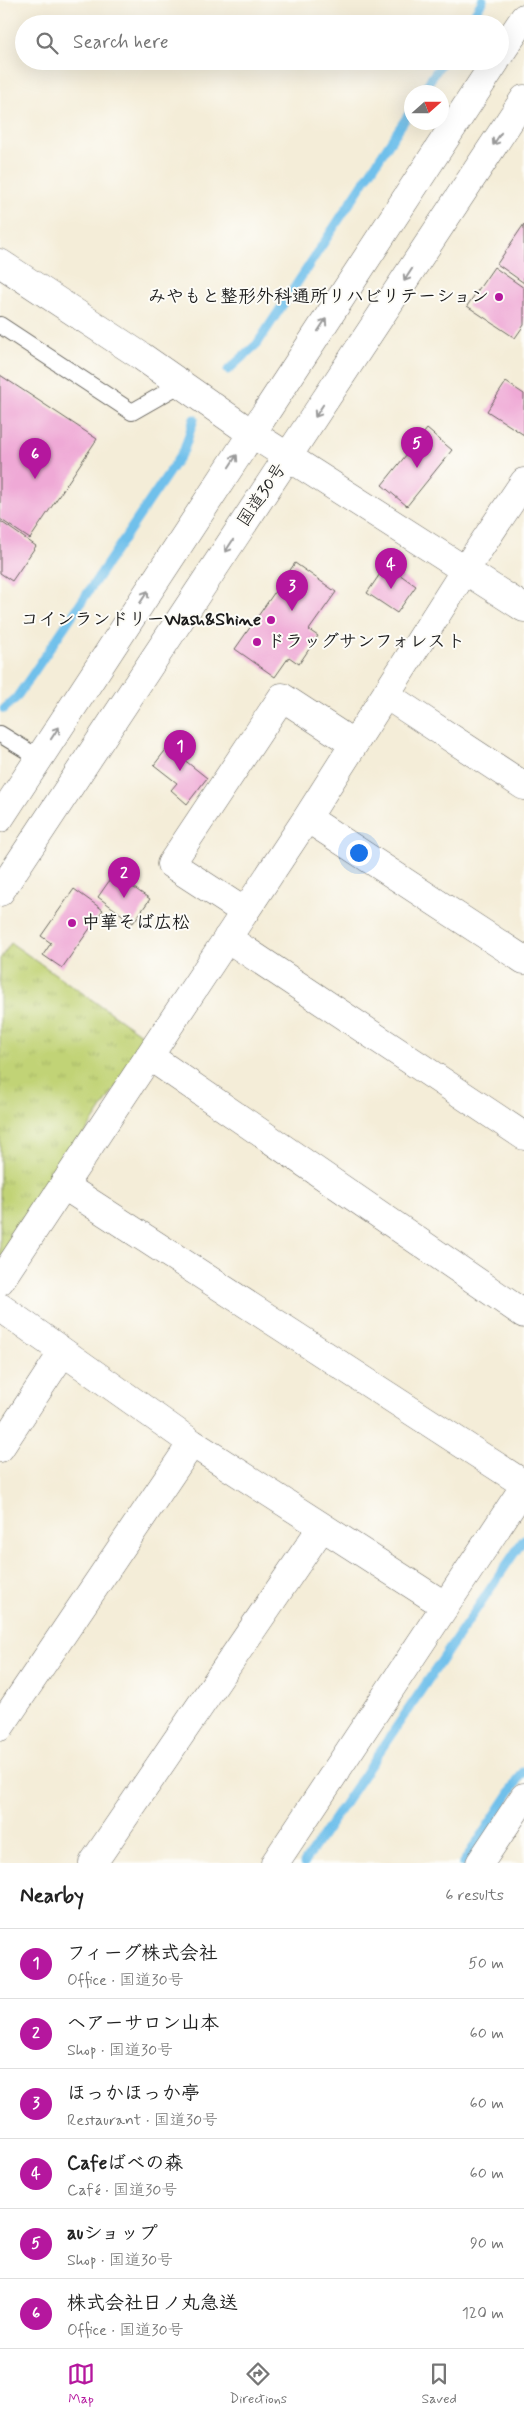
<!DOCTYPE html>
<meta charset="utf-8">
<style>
body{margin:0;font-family:Mynerve,"Klee One",sans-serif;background:#f2f2f2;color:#222}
.compass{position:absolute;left:404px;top:85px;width:45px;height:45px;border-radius:50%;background:#fff;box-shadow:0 5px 20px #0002;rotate:69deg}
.you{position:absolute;left:358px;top:852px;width:18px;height:18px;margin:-12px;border:4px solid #fff;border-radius:50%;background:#1a73e8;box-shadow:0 0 0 8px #1a73e833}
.badge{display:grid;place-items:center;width:32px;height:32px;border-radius:50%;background:#b5179e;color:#fff;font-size:16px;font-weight:700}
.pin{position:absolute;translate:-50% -41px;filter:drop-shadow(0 1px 2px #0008)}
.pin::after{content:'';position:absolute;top:26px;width:18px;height:15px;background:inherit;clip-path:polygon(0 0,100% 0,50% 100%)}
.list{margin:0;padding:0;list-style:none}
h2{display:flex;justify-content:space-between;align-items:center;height:65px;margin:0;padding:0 20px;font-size:21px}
h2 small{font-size:16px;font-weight:400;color:#767676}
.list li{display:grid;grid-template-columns:32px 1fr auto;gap:15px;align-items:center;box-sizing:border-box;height:70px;padding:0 20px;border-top:1px solid #e0e0e0}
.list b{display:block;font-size:19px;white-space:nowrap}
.list p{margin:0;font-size:16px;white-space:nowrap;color:#767676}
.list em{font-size:16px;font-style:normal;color:#767676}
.icon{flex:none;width:28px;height:28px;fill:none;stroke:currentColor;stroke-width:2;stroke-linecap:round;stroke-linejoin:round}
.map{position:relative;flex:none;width:524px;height:1863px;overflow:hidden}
.search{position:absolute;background:#fff;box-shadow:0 5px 20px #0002;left:15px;right:15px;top:15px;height:55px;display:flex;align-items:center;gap:12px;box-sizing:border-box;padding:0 18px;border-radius:28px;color:#767676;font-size:19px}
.sheet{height:485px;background:#fff}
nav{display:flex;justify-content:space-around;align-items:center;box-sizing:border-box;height:70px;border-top:1px solid #e0e0e0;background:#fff;font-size:14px;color:#767676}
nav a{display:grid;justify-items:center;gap:2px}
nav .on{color:#b5179e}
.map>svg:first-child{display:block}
.park{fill:url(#park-tufts);stroke:#6e7849}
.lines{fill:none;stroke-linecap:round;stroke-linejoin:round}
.stream{stroke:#70c0eb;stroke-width:9}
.building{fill:#efa9d6}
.lane-casing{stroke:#68655e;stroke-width:18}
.street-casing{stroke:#68655e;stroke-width:29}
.highway-casing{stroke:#68655e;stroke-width:29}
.lane{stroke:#fff;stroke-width:16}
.street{stroke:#fff;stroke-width:28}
.highway{stroke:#fff;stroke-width:28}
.oneway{stroke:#999}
.poi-dot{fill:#b5179e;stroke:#fdfcf7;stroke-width:2}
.labels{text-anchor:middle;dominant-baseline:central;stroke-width:4;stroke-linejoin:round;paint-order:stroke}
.poi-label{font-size:18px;font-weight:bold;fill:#1c1c1c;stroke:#fdfcf7;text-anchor:end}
.street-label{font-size:18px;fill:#1c1c1c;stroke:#fdfcf7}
</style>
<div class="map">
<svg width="524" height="1863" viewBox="0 0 524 1863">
<defs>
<pattern id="park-tufts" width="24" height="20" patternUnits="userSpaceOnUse" patternTransform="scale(1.25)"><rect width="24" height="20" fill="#c1d376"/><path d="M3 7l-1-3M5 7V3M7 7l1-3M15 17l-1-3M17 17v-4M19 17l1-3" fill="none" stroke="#a5b566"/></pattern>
</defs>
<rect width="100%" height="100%" fill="#fdfcf7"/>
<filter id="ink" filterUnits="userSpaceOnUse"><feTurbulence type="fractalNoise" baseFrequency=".02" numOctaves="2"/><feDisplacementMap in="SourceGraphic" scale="10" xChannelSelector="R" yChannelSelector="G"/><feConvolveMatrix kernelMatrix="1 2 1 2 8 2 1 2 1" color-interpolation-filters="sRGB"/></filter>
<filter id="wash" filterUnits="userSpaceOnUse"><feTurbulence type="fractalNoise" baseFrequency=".0096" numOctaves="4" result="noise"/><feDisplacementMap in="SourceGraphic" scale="20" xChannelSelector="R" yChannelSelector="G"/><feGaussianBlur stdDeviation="1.12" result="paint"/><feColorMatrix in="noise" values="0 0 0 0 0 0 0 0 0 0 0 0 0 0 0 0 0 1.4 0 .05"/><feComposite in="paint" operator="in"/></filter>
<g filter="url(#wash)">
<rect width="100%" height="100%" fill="#f4edd8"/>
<!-- park -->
<path class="park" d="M11,943L148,1039L0,1260V959Z"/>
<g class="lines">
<!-- stream -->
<path class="stream" d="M468,24L483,0
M422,92L443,61
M228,370L257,344L412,109
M4,709L16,698L30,678L184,450L194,419
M304,1863L524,1539
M463,1863L524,1771"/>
</g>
<g id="blocks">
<!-- building -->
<path class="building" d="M524,224V283L497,264Z
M494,267L524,288V325L515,338L467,306Z
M0,375L97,439L30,539L0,519Z
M506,382L524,394V435L487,411Z
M427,429L452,450L407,506L382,485Z
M0,521L36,546L12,581L0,573Z
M295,563L336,592L309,630L318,636L299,664L289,657L275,677L235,649Z
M386,565L416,586L397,613L367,593Z
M168,747L207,778L187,804L171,790L177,783L154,765Z
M114,874L150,899L133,923L98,897Z
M74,889L103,910L62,968L43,955L51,943L41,936Z"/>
</g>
</g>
<g filter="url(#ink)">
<use href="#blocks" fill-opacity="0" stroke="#68655e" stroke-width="1"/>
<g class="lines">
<defs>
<path id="lane" d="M0,325L132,412L181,384
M0,734L39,758"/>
<path id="street" d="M0,263L141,356L251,433L524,608
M386,695L524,786
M307,818L524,960
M245,912L171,864L282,697L354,744
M227,938L524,1136
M149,1056L524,1314
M63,1185L524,1484
M0,1281L307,818L465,570L524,482
M0,1307L192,1443L444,1605
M0,1448L63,1352
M0,1727L192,1443
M93,1863L322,1527
M275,1863L524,1487
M480,1863L524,1797"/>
<path id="highway" d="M500,54L524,18
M0,818L496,61
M0,892L524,99"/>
</defs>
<!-- lane casing -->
<use href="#lane" class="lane-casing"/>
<!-- street casing -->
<use href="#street" class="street-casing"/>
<!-- highway casing -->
<use href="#highway" class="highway-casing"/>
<!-- lane -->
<use href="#lane" class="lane"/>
<!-- street -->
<use href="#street" class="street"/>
<!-- highway -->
<use href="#highway" class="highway"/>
</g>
<!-- one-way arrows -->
<defs><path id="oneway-shaft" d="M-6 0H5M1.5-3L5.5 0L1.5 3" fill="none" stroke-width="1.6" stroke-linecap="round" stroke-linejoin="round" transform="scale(1.25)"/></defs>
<g class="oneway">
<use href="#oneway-shaft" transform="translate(497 139) rotate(123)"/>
<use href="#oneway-shaft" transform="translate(408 275) rotate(123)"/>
<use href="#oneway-shaft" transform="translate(322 325) rotate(-57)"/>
<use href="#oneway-shaft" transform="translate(319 411) rotate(123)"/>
<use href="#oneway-shaft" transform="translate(233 461) rotate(-57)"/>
<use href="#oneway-shaft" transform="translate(229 546) rotate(123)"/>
<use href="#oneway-shaft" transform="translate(144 597) rotate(-57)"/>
<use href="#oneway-shaft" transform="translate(55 733) rotate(-57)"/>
</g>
</g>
<!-- markers -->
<g class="poi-dot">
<circle cx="499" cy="297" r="5"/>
<circle cx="271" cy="620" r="5"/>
<circle cx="257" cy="642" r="5"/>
<circle cx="72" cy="923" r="5"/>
</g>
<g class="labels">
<!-- poi labels -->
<g class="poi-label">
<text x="489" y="297">みやもと整形外科通所リハビリテーション</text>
<text x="261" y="620">コインランドリーWash&amp;Shine</text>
<text x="267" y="642" text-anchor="start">ドラッグサンフォレスト</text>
<text x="82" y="923" text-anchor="start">中華そば広松</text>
</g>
<!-- street labels -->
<g class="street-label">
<text transform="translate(262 495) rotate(-56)">国道30号</text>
</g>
</g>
</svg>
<svg class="compass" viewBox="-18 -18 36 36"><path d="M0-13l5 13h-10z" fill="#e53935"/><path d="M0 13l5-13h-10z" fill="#767676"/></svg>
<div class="you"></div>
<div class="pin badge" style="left:180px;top:771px">1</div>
<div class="pin badge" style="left:124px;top:898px">2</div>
<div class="pin badge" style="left:292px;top:611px">3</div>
<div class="pin badge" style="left:391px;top:589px">4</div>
<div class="pin badge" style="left:417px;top:468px">5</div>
<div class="pin badge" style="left:35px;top:479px">6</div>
<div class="search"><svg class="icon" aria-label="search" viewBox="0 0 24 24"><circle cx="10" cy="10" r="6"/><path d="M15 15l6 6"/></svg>Search here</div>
</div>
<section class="sheet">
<h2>Nearby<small>6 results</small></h2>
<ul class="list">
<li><span class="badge">1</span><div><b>フィーグ株式会社</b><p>Office · 国道30号</p></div><em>50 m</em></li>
<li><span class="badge">2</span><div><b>ヘアーサロン山本</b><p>Shop · 国道30号</p></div><em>60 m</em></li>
<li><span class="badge">3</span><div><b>ほっかほっか亭</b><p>Restaurant · 国道30号</p></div><em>60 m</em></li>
<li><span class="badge">4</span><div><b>Cafeばべの森</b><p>Café · 国道30号</p></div><em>60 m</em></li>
<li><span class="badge">5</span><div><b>auショップ</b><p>Shop · 国道30号</p></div><em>90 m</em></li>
<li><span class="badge">6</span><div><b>株式会社日ノ丸急送</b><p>Office · 国道30号</p></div><em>120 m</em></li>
</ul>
</section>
<nav>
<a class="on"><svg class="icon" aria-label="map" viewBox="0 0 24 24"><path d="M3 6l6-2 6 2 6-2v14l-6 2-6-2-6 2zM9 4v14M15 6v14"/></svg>Map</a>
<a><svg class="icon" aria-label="directions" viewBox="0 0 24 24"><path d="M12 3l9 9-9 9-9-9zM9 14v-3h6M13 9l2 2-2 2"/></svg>Directions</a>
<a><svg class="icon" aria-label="saved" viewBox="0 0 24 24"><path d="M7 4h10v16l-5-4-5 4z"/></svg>Saved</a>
</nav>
